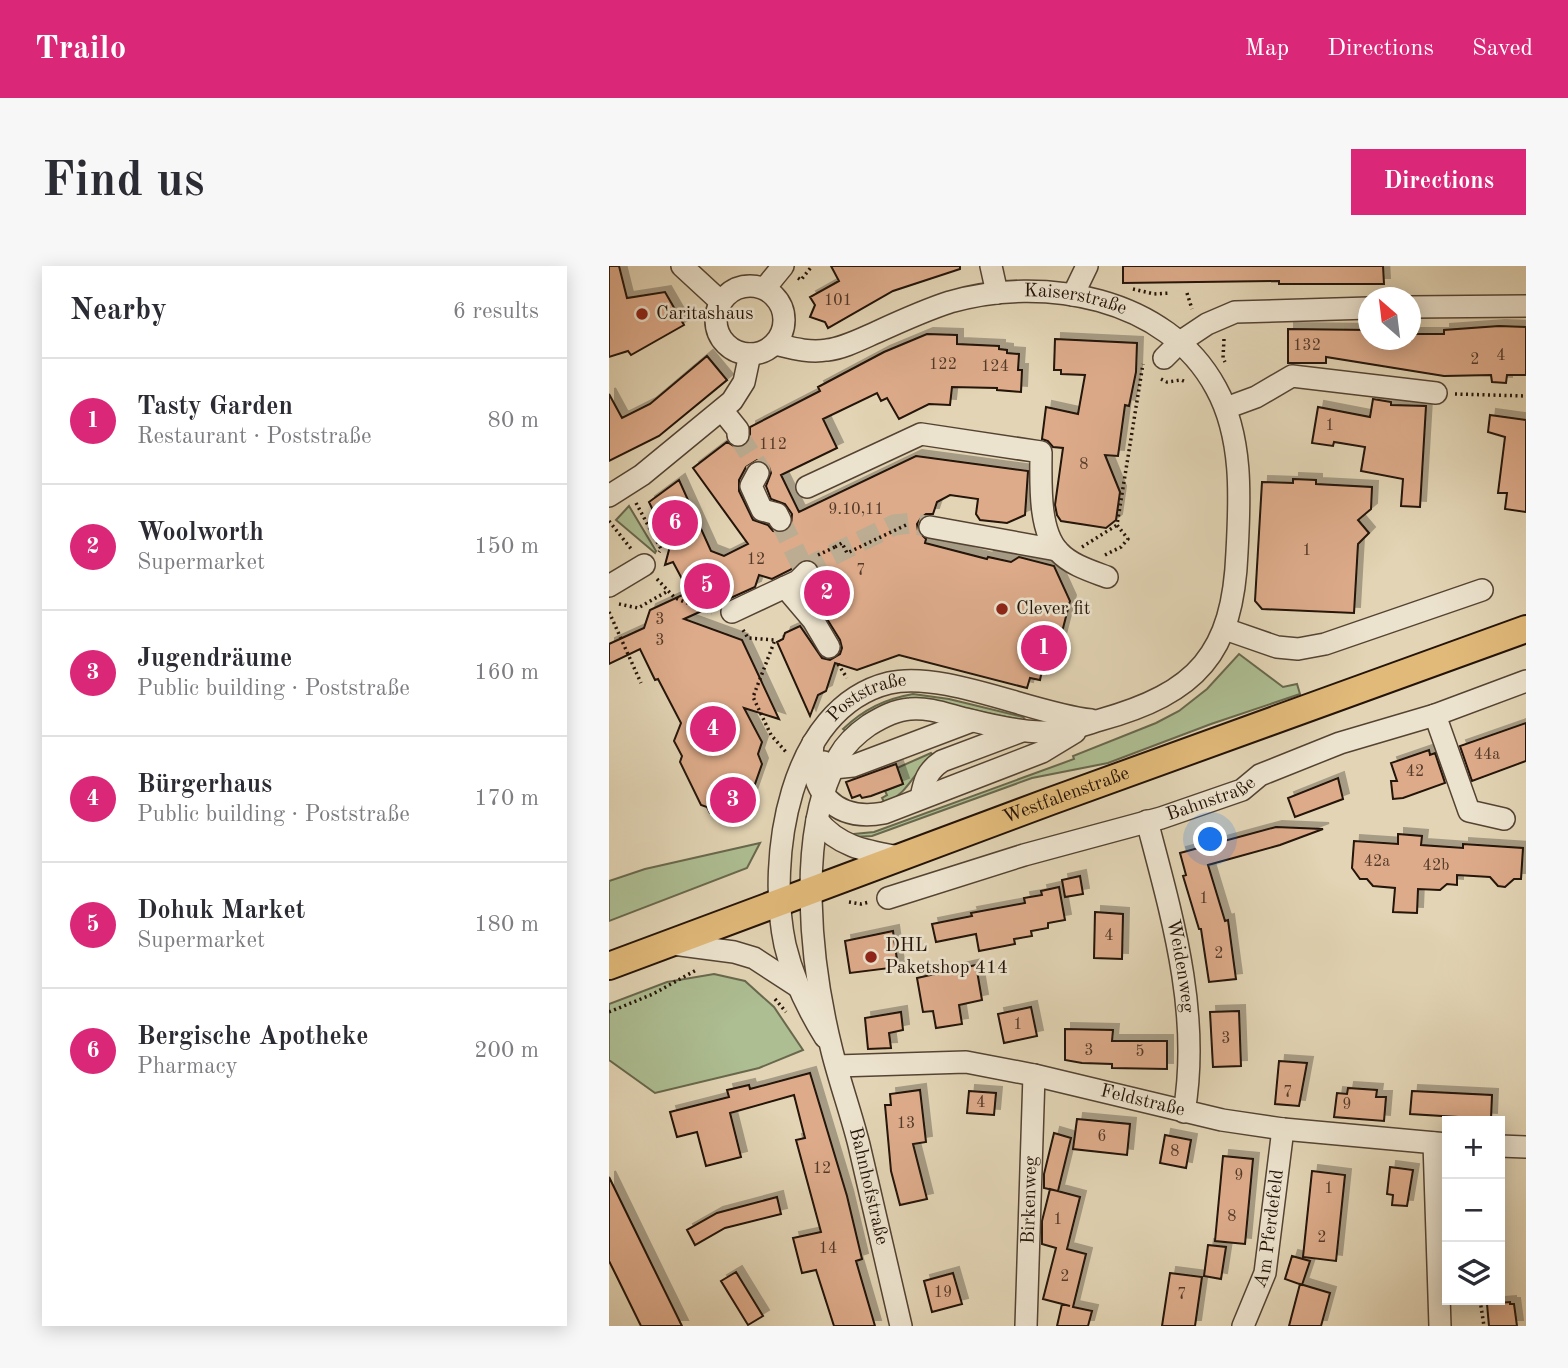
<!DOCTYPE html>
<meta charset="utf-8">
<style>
body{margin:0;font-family:"Old Standard TT",serif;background:#f7f7f7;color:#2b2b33}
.controls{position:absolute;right:21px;bottom:21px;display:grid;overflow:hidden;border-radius:0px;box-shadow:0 4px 18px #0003}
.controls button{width:63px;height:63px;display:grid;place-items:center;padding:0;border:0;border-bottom:2px solid #e1e1e2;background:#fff;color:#2b2b33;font:35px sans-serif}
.compass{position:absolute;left:749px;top:21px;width:63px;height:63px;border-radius:50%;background:#fff;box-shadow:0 4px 18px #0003;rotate:332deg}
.you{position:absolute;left:602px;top:574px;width:24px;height:24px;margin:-18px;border:5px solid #fff;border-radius:50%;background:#1a73e8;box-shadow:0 0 0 10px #1a73e833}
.badge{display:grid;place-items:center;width:46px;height:46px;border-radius:50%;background:#db2777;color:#fff;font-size:23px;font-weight:700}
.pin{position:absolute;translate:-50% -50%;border:4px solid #fff;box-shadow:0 2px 7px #0006}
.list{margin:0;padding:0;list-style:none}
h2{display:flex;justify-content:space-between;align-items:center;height:91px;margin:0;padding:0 28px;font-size:30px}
h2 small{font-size:23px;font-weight:400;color:#7c7c81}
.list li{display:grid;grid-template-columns:46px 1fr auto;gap:21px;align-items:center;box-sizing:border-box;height:126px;padding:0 28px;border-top:2px solid #e1e1e2}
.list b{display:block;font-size:26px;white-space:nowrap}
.list p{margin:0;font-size:23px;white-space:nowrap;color:#7c7c81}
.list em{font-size:23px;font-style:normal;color:#7c7c81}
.icon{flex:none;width:38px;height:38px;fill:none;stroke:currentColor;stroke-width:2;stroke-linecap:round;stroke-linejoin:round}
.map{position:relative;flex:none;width:917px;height:1060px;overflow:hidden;border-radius:0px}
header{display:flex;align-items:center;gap:42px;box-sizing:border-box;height:98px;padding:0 35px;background:#db2777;color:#fff}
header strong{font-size:33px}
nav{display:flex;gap:38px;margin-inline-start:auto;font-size:24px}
.intro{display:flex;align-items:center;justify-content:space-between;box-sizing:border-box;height:168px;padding:0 42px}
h1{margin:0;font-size:49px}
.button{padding:18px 32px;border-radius:0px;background:#db2777;color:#fff;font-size:24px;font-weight:700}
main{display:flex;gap:42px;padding:0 42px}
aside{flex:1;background:#fff;border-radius:0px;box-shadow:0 4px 18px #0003}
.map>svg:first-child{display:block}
.green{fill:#adbe92;stroke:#68684d;stroke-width:2}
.building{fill:#ddab8a;stroke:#241308;stroke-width:2;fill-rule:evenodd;filter:url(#shadow)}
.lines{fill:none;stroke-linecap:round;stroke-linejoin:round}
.minor-tunnel{stroke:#bcad92;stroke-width:21;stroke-dasharray:21 10;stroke-linecap:butt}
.minor-casing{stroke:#544333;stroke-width:24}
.major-casing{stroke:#241308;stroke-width:30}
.path{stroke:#241308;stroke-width:3.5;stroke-dasharray:2 3.5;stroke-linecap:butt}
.minor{stroke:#ece3ce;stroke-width:21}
.major{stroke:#e1ba7a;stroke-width:26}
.path-bridge{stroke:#241308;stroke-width:3.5;stroke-dasharray:2 3.5;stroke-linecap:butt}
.poi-dot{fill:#8f2418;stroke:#ece3ce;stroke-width:2.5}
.labels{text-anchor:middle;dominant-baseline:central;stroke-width:5;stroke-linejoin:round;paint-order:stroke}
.number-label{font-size:16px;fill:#523928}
.street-label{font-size:19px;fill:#241308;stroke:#ece3ce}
.poi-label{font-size:19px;fill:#241308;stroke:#ece3ce;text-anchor:start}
</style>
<header>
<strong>Trailo</strong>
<nav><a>Map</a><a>Directions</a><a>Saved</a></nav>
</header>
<div class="intro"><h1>Find us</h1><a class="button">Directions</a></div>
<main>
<aside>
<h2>Nearby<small>6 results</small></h2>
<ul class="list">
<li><span class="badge">1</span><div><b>Tasty Garden</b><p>Restaurant · Poststraße</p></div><em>80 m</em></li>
<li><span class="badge">2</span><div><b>Woolworth</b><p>Supermarket</p></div><em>150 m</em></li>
<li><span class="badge">3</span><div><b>Jugendräume</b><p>Public building · Poststraße</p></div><em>160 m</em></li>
<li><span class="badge">4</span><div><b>Bürgerhaus</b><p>Public building · Poststraße</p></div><em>170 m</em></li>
<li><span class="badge">5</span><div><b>Dohuk Market</b><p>Supermarket</p></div><em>180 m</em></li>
<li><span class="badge">6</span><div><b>Bergische Apotheke</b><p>Pharmacy</p></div><em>200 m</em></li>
</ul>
</aside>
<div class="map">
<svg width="917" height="1060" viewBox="0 0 917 1060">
<defs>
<filter id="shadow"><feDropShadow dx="6" dy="-6" stdDeviation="0" flood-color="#0004"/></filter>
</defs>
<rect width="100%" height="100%" fill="#e2d4b4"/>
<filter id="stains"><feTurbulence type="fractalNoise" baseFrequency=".00286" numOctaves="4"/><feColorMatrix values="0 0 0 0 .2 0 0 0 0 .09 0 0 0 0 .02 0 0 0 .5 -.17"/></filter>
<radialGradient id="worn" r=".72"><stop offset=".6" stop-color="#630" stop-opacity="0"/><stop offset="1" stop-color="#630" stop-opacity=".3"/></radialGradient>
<!-- green -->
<path class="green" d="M20,240L47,285L46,287L7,254Z
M630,388L674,421L688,418L691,428L602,458L499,497L423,512L263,570L243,571L245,568L265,566L465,493L464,490L547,457L570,445L598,423Z
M304,428L340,433L414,451L417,455L333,437L239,467L234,463C255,443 276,433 304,428Z
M322,487L325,490C303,506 302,525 276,538L273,532L278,529L276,525L294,518L288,502Z
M151,577L138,602L0,655V615L36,603Z
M105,708L136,715L165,741L194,784L150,802L46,827L0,794V738L58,716Z"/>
<!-- building -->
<path class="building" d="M0,0H10L18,32L56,26L75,59L22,89L19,85L0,91Z
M222,0H351V3L284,25L219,62L216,56L201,51L206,39L201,31L230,15Z
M514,0H774L775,18H670V15L514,17Z
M890,60L917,61V109H898L897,117L883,116L882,109L835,110L717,91V97H679V63L760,64V74H802V68H835V64Z
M318,68L348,69V78L390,80V83L398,84V87L410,88L409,104H413L412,126L388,124V122L343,121L341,139L320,138L290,153L278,132L272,135L268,127L214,153L228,182L172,209L190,246L307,190L419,205L416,249L398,257L371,254L367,248L369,233L341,229L328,236L324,248H317L312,252L308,258L309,265L317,273L316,277L378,293L379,291L402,296L410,291L445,300L461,335L445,397L435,395L431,414L421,412L418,422L290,389L248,404L226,397L217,425L209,429L201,450L168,376L174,373L176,367L191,360L213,392L221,394L231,388L233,382L231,374L210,340L217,310L211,309L208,297L201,293L194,294L181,304L163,313L150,309L146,321L75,353L133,374L170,453L135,442L153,476L149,488L153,498L140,535L133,539L128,551L121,555L101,547L98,541L92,539L71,496L73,490L65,475L72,457L49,413L46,414L31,383L0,398V378L35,362L41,344L80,326L64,296L56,299L61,280L40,236L70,214L102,285L115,290L139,278L84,202L118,176L128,182L136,180L141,175V161L211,125L209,121L275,86ZM148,194L156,196L160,201L162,207L157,220L162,233L176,238L183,248L182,261L176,266L164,265L159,259L144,254L130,225V214L137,201Z
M446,73L528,77L527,106L520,140L516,139L509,190L496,189L511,226L507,254L497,262L452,255L448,249L446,239L454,182L444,181L439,175L433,173L437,141L469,148L476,109L452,108V104H445Z
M98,90L118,114L50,170L0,195V128L13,152L41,138Z
M764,133L782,136V139L817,140L811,241L792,240L794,213L752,205L756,181L725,176L724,180L703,177L709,141L761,151Z
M881,149L917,154V246L896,243L898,227H889L896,171L879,166Z
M684,213L707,214V218L763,221L762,243L749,254L760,267L749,278L745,347L653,343L646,335L653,216L684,217Z
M917,457V495L863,515L851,480Z
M820,484L821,489L826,487L836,517L794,532L784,533L782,515H788L782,497Z
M287,498L294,518L262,530L253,532L251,529L243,532L237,516Z
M729,512L734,533L686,551L679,532Z
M667,561L714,563L671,579L599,599L616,655L619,654L627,713L600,716L592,663H590L574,610L577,609L571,587Z
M789,568L813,570L812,579L854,582V578L914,582L912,613H905L896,621L889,620L881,611L848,609V619L838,618L831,624L809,623L808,647L784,646L786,622L764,620L758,613H751L743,602L745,575L789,578Z
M471,610L474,628L456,631L453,614Z
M450,621L456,654L439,657V662L422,665L423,670L405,673L406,678L370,685L367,668L327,676L323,658L363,650L362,647L416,637L415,632L433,629L432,625Z
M486,646L514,648L513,693L485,692Z
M284,665L289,701L241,707L236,675Z
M367,699L373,734L350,739L353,758L327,762L324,745L314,746L308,712Z
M422,741L428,770L395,777L389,748Z
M630,745L632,800L604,801L601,746Z
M292,746L294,764L280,767L282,782L259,783L256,752Z
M456,763L504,764L503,775H558V803L503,802V798L473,797L456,794Z
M670,795L698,797L690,840L666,838Z
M201,807L238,930L253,993L247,995L266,1060H225L207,1004L193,1007L184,972L212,966L187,874L196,872L185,829L121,847L132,891L97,900L88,866L68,871L61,846L120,831L118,824L140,819L141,823Z
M739,822L768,824L767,831H777L775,855L725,851L728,827L738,828Z
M311,824L317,876L304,878L318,933L291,939L282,905L276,839H282L281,828Z
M360,825L387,827L385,849L358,847Z
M803,825L883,829L882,853L801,848Z
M468,853L521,858L518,889L464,883Z
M445,867L462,872L449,925L435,922V908Z
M556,869L582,874L577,902L551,897Z
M614,890L644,893L636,978L606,975Z
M781,901L804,904L798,940L783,939L784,929L778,928Z
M703,905L736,909L727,995L694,991Z
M0,911L43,999L73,1060H32L7,1009L0,995Z
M441,923L471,931L458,983L477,988L464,1041L483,1045L479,1060H448L453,1038L461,1040L434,1033L447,982L433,978V955Z
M168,931L172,948L116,962L86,979L78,964L108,947Z
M599,979L617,981L612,1013L595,1010Z
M683,990L701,995L693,1019L676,1013Z
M127,1006L154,1050L139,1059L112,1015Z
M344,1007L353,1038L323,1046L315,1015Z
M561,1007L593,1011L586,1060H553Z
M691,1018L721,1027L712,1060H680Z
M901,1036V1038H905L908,1060H880L878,1038Z"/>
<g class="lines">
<!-- minor-tunnel -->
<path class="minor-tunnel" d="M129,169L151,204L149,207
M171,254L197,308
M198,306L207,297L285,259L302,257L321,261"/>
<defs>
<g id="minor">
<path d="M73,0L112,36"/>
<path d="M382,0L388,27"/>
<circle cx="141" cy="54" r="34"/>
<path d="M156,22L174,0"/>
<path d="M464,29L478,0"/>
<path d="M802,41L917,40"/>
<path id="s1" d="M166,78C183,82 200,87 218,84C235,82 252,73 268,66C292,55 316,44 341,36C434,9 558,31 607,122C634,171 631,232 628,286C624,388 588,427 491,454C471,460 453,467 431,466C408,465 384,460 361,454C342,450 322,441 301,443C286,444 273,451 260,459C247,468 237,477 230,490C186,569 202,701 223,785C231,817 242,847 250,879C264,939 278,1000 292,1060"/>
<path d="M555,92L571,76L598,58L626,46L760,42"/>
<path d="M617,142L647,131L683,110L827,127"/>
<path d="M113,144L129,164V169"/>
<path d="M149,207L142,220L153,244L168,248L171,254"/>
<path d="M198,221L312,168L432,186C432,215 429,265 450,286C462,299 482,305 498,311"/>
<path d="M0,230L33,209L123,135L135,116L141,88"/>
<path d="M321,261L448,284"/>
<path d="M0,320L35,299"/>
<path d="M176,321L204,354L220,381"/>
<path d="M123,346L189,315L198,306"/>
<path d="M616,363L668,381L689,383L716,378L873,324"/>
<path d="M826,449L860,545L895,553"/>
<path d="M204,477C199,526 226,556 275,547L433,486L466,466"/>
<path d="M215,496L224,502L244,500L363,455"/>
<path d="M312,532C315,515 318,505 333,495L413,465"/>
<path d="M208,554C230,581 257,585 290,591"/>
<path id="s2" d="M538,555C563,650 592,748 575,846"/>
<path id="s3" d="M279,632L415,589L552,552L633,524L651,509L731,477L826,449L917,415"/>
<path d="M64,678L125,686L145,692L188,720"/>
<path id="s4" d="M216,771C198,742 184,713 176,679C158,594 179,442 280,417C333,404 425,448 482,454"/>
<path id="s5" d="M228,800L357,796L425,809L613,854L674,863L838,878"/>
<path d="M825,877L831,1060"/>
<path d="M891,880L917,881"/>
<path id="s6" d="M417,1060L425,809"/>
<path id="s7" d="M634,1060L656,1007L674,863"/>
</g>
<g id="major">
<path id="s8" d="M0,700L442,535L917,363"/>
</g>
</defs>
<!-- minor casing -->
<use href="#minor" class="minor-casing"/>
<!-- major casing -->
<use href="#major" class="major-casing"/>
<!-- path -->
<path class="path" d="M189,12L192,14L203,0
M524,23L545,28L561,27
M578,27L583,43
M615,73L614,92L616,96
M552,113L558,116L572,114L577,116
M846,128L917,130
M27,237L52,283L50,286
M0,255L23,284
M473,281L508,259
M209,289L226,281
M496,289L512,281L519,273L508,259L534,98
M48,313L66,332L103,347
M10,338L29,342L59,325
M0,346L32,417
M134,364L139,372L166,374L144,431L162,469L177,486
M229,398L238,412
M240,636L252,638L260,636
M166,733L177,746
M0,746L44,728L89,703
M871,1034L875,1060"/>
<!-- minor -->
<use href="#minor" class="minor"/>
<!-- major -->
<use href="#major" class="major"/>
<!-- path-bridge -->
<path class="path-bridge" d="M226,281L233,277L238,287L297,259"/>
</g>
<!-- markers -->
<g class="poi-dot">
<circle cx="33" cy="48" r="7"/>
<circle cx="393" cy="343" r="7"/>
<circle cx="262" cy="691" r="7"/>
</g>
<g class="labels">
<!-- number labels -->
<g class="number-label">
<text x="229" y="35">101</text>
<text x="698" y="80">132</text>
<text x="892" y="90">4</text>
<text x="866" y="94">2</text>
<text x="334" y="99">122</text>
<text x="386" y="101">124</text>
<text x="721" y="160">1</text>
<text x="164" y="179">112</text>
<text x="475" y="199">8</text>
<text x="247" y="244">9.10,11</text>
<text x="698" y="285">1</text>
<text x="147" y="294">12</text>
<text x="252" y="305">7</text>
<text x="51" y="354">3</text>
<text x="51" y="375">3</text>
<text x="878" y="489">44a</text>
<text x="806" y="506">42</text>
<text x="768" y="596">42a</text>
<text x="827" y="600">42b</text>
<text x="595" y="633">1</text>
<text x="500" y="670">4</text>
<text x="610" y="688">2</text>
<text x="409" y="759">1</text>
<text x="617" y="773">3</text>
<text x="480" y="785">3</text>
<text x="531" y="786">5</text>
<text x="679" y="827">7</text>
<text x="372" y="837">4</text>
<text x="738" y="839">9</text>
<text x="297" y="858">13</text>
<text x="493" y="871">6</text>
<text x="566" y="886">8</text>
<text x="213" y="903">12</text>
<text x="630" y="910">9</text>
<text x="720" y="923">1</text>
<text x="623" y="951">8</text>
<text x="449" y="954">1</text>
<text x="713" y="972">2</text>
<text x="219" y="983">14</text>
<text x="456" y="1011">2</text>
<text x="334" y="1027">19</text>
<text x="573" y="1029">7</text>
</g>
<!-- street labels -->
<g class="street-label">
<text stroke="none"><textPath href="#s1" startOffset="312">Kaiserstraße</textPath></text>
<text stroke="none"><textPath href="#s4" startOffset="382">Poststraße</textPath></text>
<text stroke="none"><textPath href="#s8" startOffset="488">Westfalenstraße</textPath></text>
<text stroke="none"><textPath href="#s3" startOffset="338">Bahnstraße</textPath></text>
<text stroke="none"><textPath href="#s2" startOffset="149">Weidenweg</textPath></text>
<text stroke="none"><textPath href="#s5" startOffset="310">Feldstraße</textPath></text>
<text stroke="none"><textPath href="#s1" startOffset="1615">Bahnhofstraße</textPath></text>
<text stroke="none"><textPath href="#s6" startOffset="126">Birkenweg</textPath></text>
<text stroke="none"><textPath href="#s7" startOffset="102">Am Pferdefeld</textPath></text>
</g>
<!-- poi labels -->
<g class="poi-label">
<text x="47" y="48">Caritashaus</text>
<text x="407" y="343">Clever fit</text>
<text x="276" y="680">DHL<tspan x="276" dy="22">Paketshop 414</tspan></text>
</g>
</g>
<rect width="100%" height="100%" filter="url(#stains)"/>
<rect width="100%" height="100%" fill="url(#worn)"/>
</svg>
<div class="controls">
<button>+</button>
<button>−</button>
<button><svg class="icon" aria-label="layers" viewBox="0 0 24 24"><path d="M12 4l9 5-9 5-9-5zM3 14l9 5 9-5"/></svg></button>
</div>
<svg class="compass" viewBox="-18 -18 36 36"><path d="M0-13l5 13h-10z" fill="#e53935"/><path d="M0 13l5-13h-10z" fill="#7c7c81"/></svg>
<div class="you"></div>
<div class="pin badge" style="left:435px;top:382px">1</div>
<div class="pin badge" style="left:218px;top:327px">2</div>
<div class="pin badge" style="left:124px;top:534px">3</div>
<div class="pin badge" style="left:104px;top:463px">4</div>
<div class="pin badge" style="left:98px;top:320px">5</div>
<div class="pin badge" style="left:66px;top:257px">6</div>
</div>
</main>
